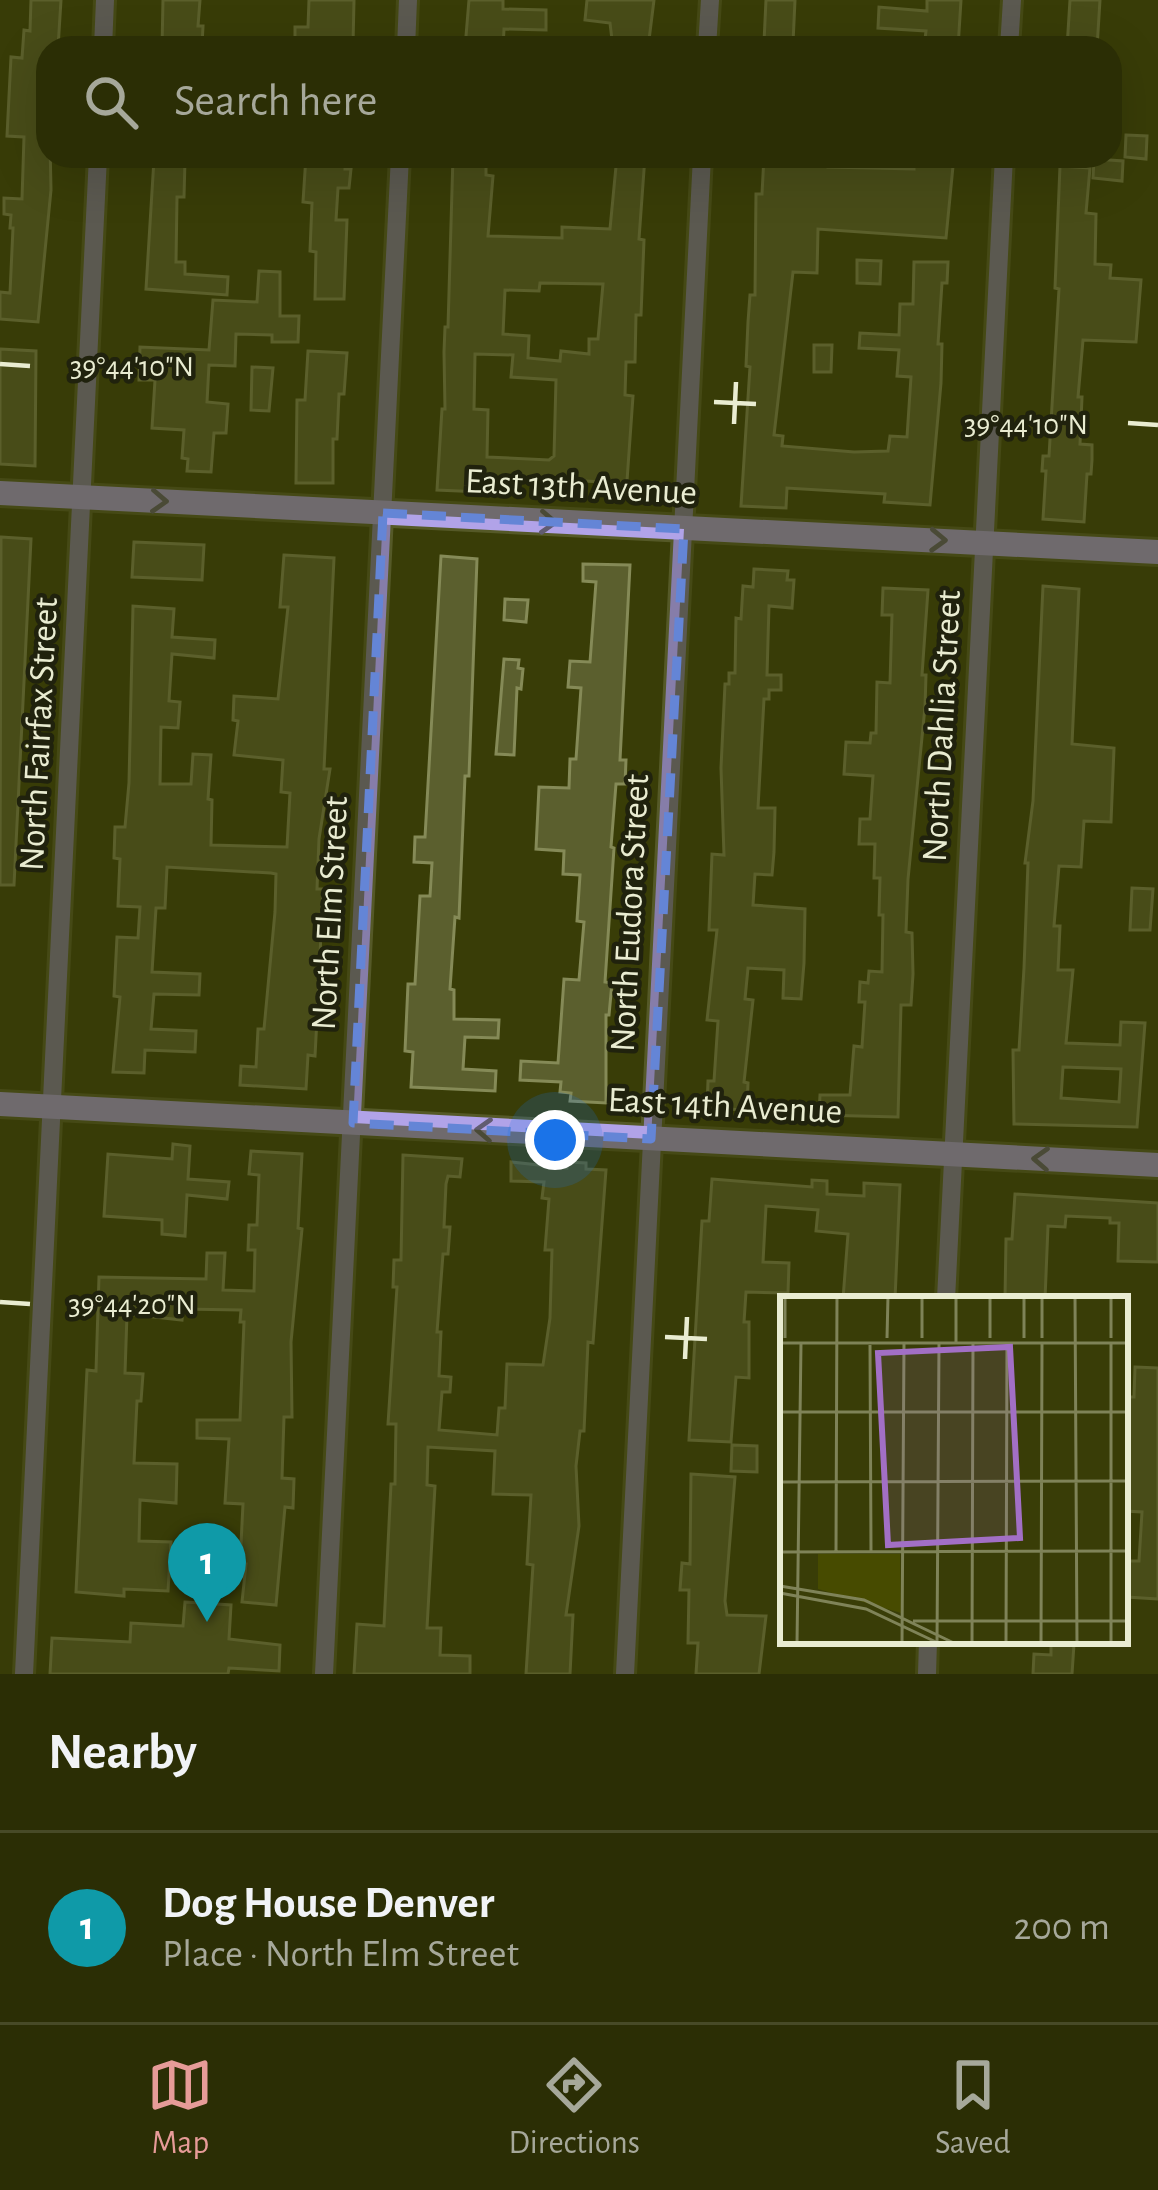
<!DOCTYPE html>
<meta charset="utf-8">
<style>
body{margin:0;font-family:"Alegreya Sans",sans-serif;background:#373a13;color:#f1f3f6}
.you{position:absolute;left:555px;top:1140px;width:42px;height:42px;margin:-30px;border:9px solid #fff;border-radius:50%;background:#1a73e8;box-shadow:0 0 0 18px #1a73e833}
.badge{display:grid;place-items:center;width:78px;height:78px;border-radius:50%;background:#e69b98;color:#fff;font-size:39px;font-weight:700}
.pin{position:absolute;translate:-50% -99px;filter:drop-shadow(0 3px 6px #0008)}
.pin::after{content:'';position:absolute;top:63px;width:42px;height:36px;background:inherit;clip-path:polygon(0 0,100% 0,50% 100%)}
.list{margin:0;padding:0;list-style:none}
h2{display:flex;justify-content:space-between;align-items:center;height:156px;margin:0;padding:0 48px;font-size:51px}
h2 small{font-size:39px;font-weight:400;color:#a6a89a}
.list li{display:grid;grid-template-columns:78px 1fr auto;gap:36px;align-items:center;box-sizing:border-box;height:192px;padding:0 48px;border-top:3px solid #474a27}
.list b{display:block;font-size:45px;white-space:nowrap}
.list p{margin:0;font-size:39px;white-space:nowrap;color:#a6a89a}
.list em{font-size:39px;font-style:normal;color:#a6a89a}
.icon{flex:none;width:66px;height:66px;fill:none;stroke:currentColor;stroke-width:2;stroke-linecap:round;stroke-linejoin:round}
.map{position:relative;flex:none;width:1158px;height:1674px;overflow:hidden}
.search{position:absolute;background:#2b2e05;box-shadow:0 12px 48px #0002;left:36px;right:36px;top:36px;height:132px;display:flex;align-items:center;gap:30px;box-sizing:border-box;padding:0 42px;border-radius:36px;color:#a6a89a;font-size:45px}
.sheet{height:348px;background:#2b2e05}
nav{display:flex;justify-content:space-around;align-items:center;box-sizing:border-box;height:168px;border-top:3px solid #474a27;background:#2b2e05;font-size:33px;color:#a6a89a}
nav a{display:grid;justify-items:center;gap:6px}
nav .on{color:#e69b98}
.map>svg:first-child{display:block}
.building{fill:#5b5f2e;stroke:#858a57;stroke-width:3;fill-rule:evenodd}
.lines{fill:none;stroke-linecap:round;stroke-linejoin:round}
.street-casing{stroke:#555927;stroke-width:24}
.secondary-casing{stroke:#555927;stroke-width:30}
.street{stroke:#867da9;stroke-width:18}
.secondary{stroke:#b1a3e8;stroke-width:24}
.oneway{stroke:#615c70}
.marked{fill:none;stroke:#6485d6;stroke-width:9;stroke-dasharray:24 15;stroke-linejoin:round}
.ticks{fill:none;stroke:#e9ecd1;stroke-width:4.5}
.labels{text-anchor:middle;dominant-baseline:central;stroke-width:9;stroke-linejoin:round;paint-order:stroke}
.street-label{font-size:36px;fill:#e9ecd1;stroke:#20220d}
.inset-road{fill:none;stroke:#7f8358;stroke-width:3}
.view{fill:#a26fc5;fill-opacity:0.15;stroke:#a26fc5;stroke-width:6}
.inset-edge{fill:none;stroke:#e9ecd1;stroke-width:6}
.ticks-label{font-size:30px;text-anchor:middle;fill:#e9ecd1;stroke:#20220d;stroke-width:9;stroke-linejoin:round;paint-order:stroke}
</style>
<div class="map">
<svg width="1158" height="1674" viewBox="0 0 1158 1674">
<rect width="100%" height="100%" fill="#393d07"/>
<!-- building -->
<path class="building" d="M31,0H61L58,48H48L51,190L38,322L0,319V292L10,293L13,228H10L11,215L4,214V198L22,199L24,137L7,136L11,57L22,58L24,30L30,31Z
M163,0H200L198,26H203L202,46L162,48Z
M309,0H354L353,45L295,42V27H308Z
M469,0H503V9L546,10V30L504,29L503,48H465Z
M587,0H654L648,48H613L610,23L585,20Z
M766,0H795L793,43L764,42Z
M927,0H961L958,48H924L926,31L878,28L879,7L927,11Z
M1070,0H1100L1097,48H1067Z
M1126,135L1147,136L1146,159L1125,157Z
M306,156H345V169H351L349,188H338L336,220H347L344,299H315L316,252L310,251L312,203L303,202Z
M453,156H486V175L493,176L488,236L562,238V227L610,229L617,156H645L639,239L644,240L641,315H636L635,362H626L625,395L633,396L626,495H605V482L583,481L481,479V492L437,490L442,409H445L444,352L445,327H448ZM540,283L603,284L598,339H589V354L561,351L560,361L528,358L529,336L503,334L505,290L539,291ZM475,354L513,355L511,377L556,380L554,456L549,460L487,457L488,410L474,409Z
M764,156L828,161V167L914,169V156H954L946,238L818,229L817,273L793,272L774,435L783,436L782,446L854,452L888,451L890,436L907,437L911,377L897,376L899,350L859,348L860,333L899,335L900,304H913L914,262H948L947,283H942L938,344H942L941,383L930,505L884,502L885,494L787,488L786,508L741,506L750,367L746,366L748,322L750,295H755L756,194H762Z
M154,159L185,160L184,197H177L176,262H185V274L228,277L227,295L146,289Z
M1094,159L1123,161L1122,181L1093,178Z
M1060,166L1090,168L1086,213L1096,214L1095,264L1111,265L1110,278L1141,280L1136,342L1083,340L1078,397H1082L1080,444L1092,445V460L1091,474H1087L1084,522L1043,519L1046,471H1042L1043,456H1049L1059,289L1055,288Z
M857,260L881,261L880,284L857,283Z
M259,271L280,272V316H299L298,342H272V335L236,334L235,366L209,365L207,402L228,404L226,433H214L211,472L187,471L188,459L182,458L184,430L152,428L155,380H139L140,347L209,350L213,300L257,302Z
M814,345H832L831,372H814Z
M0,349L36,351L35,466L0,464Z
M308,351L347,353L344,394H339L337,439H333V483H296L297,400H305Z
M252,367L273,368L269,411L251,410Z
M1,537L31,539L14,885H0Z
M134,542L204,545L202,580L132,577Z
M284,555L334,558L324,769H330L319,839L317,889H323L318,999L315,1056L308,1055L306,1089L240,1085L241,1066L256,1067L258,1029H264L275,912L276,874L271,873L167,867L165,908H156L152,972L200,974L199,995L154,994L151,1029L196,1031L195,1052L145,1050L144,1073L113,1072L120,997L114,996L117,937L138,938L140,907L118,906L120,859L114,858L115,827H125L129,783L133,606L174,609L172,637L215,640L214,658L172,654L169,701L180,702L178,728L161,727L160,784H191L193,754L211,755L208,799L212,800L211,845L287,847L290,793L281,792L283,760L234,755L238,721L233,720L234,696L278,699L288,607H280Z
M441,556L477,559L469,776H465L459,918L455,917L450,989L454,990V1019L499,1020L498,1038L465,1037L463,1069L496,1071L495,1091L411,1087L413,1052L405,1051L408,984H415L420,896H430L432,863L414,862L415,837H425Z
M583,564L630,565L620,760H626L625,784H616L611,847L614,848L605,982L612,983L609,1015H606V1103L570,1101L571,1093L560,1092L561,1082L520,1080L521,1061L558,1063L564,979L579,980L584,922L577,921L580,875L563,874L564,851L536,849L539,787L569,788L570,759H576L581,688L568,687L570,661L590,662L596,582L583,581Z
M754,569L788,571L787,580H794L792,608L769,606L767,675H781V690H769V699H764L758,808H775L774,852L772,875L755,874L753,905L805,909L804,963L801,999L783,998L784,970L748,968L745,999L753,1000L744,1082L748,1083L747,1110L707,1108L708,1081H714L718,1021L707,1020L717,930H709L712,854L724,855L721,768L725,684H729V673H735L736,618L741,619L743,586L753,587Z
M1043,586L1079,589L1072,744L1114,748L1111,822L1084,821L1081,867L1059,866L1054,926H1060L1058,970H1073L1066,1043L1120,1045L1121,1022L1145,1023L1137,1127L1014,1124L1013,1050H1019L1024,968L1028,863H1025L1033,801ZM1063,1067L1121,1069L1119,1102L1061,1098Z
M883,588L928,590L922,675H926L925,707L908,879L906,932L912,933L913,974L911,1005H901L898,1117L819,1115L820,1095H850L854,1046L862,1047L865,1002H859L860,982L868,983L869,971L882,972L883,915H879L880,878H874L875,844H859L860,819H870L873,776L844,774L846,742L870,743L871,733H876L877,682L890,683L892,615H882Z
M505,599L528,600L526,622L504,620Z
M504,659L519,660L518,668L523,669L521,689L517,688L514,755L496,754Z
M1132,888L1153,889L1150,930H1130Z
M173,1144L190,1146L188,1179L229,1182L227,1199L187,1195L185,1236L162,1234V1220L104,1216L108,1154L172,1159Z
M251,1151L302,1154L298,1228L302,1229L291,1342L292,1417H284L282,1478L294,1479L293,1508L285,1507L276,1605L242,1602L246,1564H240L243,1504L225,1503L229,1439L197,1438V1420H240L244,1322H240L241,1310L183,1309L182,1320L127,1314L125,1373L143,1374L141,1401H137L134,1463L177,1464L176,1503L140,1500L139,1541L171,1542L168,1591L124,1589V1596L76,1592L87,1370L96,1371L99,1277L206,1279L207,1253H225L223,1290L254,1291L255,1250H248L249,1225H257L259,1175L249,1174Z
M403,1155L462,1159L460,1177L448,1176L446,1184L444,1227H450L448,1254H443L437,1332H441L439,1376L451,1377L450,1392H442L439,1430L497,1435L499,1408H505L507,1364L543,1365L550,1318L552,1250H545L549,1199L542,1198L544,1182L511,1181V1162L567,1168L568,1162L586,1163V1169L606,1170L593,1343L588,1342L584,1431H580L576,1466L579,1526L566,1615H573L570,1674H526L533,1565L527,1564L531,1495L493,1494L495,1451L428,1447L427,1485L435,1486L427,1628H441L440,1655L470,1656V1674H354L357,1624L384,1626L391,1484H395L396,1424H388L397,1287H393L394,1260H401Z
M712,1179L812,1187V1180L827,1181V1194L864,1196V1183L900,1185L895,1299H843L848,1234L816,1231L818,1210L766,1206L763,1262L789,1263L788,1293L746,1292L744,1322H749V1378L736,1377L731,1442L689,1440L702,1221H709Z
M1015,1194L1158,1203V1262L1118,1261L1119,1223H1110V1218L1066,1216L1065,1227L1048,1226L1045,1299H1005L1006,1239H1012Z
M1135,1367L1158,1368V1599L1127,1597L1129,1561H1139L1142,1512L1125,1511L1127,1397H1134Z
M732,1445L757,1446V1472L731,1471Z
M691,1474L735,1477L725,1601L727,1615L766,1616L759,1674H696L698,1643H688L689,1590H680L682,1563L690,1564Z
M185,1602L231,1605L229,1639L280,1645L279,1671L229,1668L228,1674H50L52,1638L130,1642L131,1623L183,1626Z
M1051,1643L1074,1644L1072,1674H1033L1034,1654L1051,1655Z"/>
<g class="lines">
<defs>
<path id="street" d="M103,48L105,0
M406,48L408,0
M707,48L710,0
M1009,48L1012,0
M946,1299L1004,156
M24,1674L98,156
M324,1674L400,156
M625,1674L702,156
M927,1674L928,1641"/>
<path id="secondary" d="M0,493L1158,552
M0,1104L1158,1165"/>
</defs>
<!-- street casing -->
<use href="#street" class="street-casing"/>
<!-- secondary casing -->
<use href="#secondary" class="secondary-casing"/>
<!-- street -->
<use href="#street" class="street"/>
<!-- secondary -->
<use href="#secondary" class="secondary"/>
</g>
<!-- one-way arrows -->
<defs><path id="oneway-chevron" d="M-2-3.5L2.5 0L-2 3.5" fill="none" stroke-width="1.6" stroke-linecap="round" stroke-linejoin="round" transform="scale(3)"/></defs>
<g class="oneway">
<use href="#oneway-chevron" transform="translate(159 501) rotate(3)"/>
<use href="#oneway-chevron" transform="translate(548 522) rotate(3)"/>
<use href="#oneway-chevron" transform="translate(938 540) rotate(2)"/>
<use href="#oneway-chevron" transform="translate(484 1130) rotate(-177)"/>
<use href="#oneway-chevron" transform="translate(1041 1159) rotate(-177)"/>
</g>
<!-- marked area -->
<path d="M0 0H1158V1674H0ZM383,513L684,529L651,1139L353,1123Z" fill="#393d07" fill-opacity=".55" fill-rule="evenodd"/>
<path class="marked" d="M383,513L684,529L651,1139L353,1123Z"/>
<!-- ticks -->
<path class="ticks" d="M0,364L30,366M714,402L756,404M1128,423L1158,425M734,424L736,382M0,1302L30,1304M665,1337L707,1339M685,1359L687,1317"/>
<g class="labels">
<!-- street labels -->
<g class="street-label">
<text transform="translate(581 487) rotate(3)">East 13th Avenue</text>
<text transform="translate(942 726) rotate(-87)">North Dahlia Street</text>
<text transform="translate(39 734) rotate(-87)">North Fairfax Street</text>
<text transform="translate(330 913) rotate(-87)">North Elm Street</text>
<text transform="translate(630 913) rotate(-87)">North Eudora Street</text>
<text transform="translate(725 1106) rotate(3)">East 14th Avenue</text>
</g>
</g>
<!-- overview -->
<g transform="translate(780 1296)">
<rect width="348" height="348" fill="#393d07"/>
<path d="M38,258H120L121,317L38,293Z" fill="#474b00"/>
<path class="inset-road" d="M5,0V42M142,0V42M210,0V42M244,0V42M262,0V42M295,0L297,348M107,42L108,0M331,42V0M331,46V348M0,47H348M176,47V0M90,49L91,255M0,116H348M0,186L348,185M0,256L348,255M56,256L57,0M0,290L84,304L176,348M0,297L86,313L156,346M133,325H348M17,348L21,47M122,348L124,47M157,348L159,47M192,348L193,46M226,348L227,46M261,348L262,46"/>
<path class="view" d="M230,51L240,242L108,249L98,57Z"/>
<rect width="348" height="348" class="inset-edge"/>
</g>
<g class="ticks-label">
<text x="132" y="376">39°44'10"N</text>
<text x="1026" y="434">39°44'10"N</text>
<text x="132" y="1314">39°44'20"N</text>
</g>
</svg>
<div class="you"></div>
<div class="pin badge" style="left:207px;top:1622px;background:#0f9aa8">1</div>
<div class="search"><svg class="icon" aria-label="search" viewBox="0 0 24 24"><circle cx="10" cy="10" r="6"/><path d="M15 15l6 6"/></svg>Search here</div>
</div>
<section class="sheet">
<h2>Nearby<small></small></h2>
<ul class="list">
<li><span class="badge" style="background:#0f9aa8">1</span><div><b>Dog House Denver</b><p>Place · North Elm Street</p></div><em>200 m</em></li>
</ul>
</section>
<nav>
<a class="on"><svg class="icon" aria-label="map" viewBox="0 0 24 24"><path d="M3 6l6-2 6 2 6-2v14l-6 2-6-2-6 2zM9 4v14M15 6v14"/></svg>Map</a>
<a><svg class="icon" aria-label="directions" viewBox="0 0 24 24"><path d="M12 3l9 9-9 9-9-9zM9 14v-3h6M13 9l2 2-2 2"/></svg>Directions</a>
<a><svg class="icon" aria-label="saved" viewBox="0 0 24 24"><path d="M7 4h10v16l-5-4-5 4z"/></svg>Saved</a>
</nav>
